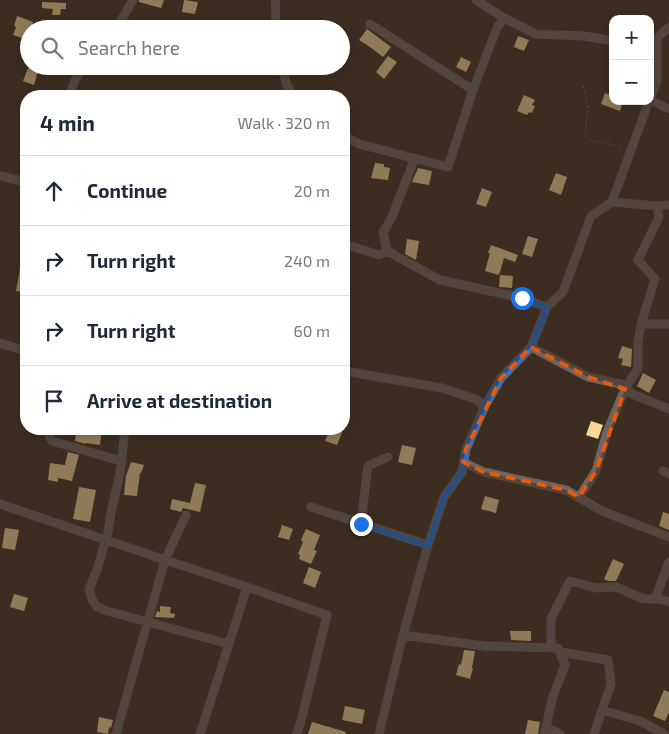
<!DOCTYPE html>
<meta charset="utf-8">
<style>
body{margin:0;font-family:"Exo 2",sans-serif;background:#f6f6f7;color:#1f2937}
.controls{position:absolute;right:15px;top:15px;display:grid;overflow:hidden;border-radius:10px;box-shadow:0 2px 8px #0003}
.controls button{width:45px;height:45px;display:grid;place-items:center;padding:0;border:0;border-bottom:1px solid #e0e1e3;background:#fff;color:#1f2937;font:25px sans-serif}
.stop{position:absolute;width:15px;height:15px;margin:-11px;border:4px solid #1a73e8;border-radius:50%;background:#fff}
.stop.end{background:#1a73e8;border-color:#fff;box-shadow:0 1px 5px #0008}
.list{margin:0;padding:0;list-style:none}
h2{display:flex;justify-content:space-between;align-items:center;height:65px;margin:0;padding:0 20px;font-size:21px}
h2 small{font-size:16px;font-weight:400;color:#747a83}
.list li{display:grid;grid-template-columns:32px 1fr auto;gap:15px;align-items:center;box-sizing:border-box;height:70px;padding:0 20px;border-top:1px solid #e0e1e3}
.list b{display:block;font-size:19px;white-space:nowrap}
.list em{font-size:16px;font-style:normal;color:#747a83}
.icon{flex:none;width:28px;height:28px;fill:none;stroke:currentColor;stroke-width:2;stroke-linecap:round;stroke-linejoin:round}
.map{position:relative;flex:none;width:669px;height:734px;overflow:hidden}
.search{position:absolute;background:#fff;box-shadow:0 2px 8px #0003;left:20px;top:20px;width:330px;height:55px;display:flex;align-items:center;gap:12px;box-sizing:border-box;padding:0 18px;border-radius:28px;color:#747a83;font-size:19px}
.panel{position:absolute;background:#fff;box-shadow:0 2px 8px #0003;left:20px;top:90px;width:330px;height:345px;border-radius:20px}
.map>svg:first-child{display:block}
.building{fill:#f9d799}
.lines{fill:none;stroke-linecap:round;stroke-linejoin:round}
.path{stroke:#77695f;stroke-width:1;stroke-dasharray:2.5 2.5;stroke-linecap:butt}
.minor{stroke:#6d6360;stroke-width:9}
.route{stroke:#1a73e8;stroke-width:6}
.marked{fill:none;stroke:#e8590c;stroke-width:4;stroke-dasharray:10 6;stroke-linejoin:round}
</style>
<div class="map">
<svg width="669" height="734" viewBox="0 0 669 734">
<rect width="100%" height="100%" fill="#3c2d21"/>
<!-- building -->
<path class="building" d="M139,0H164L161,8L139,2Z
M184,0L198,2L195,14L182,12Z
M42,2L66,3V9H61L60,15H52L53,9L42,8Z
M17,16L33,22L31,29H28L25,39L13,35L16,27L14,26Z
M367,29L391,47L383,57L370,47L359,40Z
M518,36L529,40L524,51L514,47Z
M388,56L397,62L384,79L376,72Z
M461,57L471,62L466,72L456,67Z
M28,68L38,71L34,85L23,81Z
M605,93L613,96V101H623L620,111L601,104Z
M524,95L535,100L532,105L535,106L532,113L529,112L527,115L517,111Z
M375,163L384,164V167L390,168L388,180L371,178Z
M418,168L432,171L429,185L412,182Z
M556,173L567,177L561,195L549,190Z
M482,188L492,192L486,207L476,204Z
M528,236L538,239L532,257L522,254Z
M407,239L419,241L416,260L405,254Z
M491,245L518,255L515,262L504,258L499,275L485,271L490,253H488Z
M21,263L26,264V278H25L22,292L16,291Z
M500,275L513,276L512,288L499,287Z
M622,346L632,349L631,367L621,365L623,359L618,358Z
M643,373L656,380L649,393L637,386Z
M591,421L603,425L598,439L586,435Z
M62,429H102L100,445L86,443V444L75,441L76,434L62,433Z
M330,429H339L343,430L337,445L325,441Z
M402,445L416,448L412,465L398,462Z
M68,452L79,455L72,481L58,478V482L48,480L50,463L65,465Z
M131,462L144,465L141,473H140L137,496L124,495L126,476Z
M195,483L206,485L200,512L183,508L181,512L170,509L172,499L190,503Z
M79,487L96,490L90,522L73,519Z
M485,496L499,500L496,513L481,509Z
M663,512L669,514V530L659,526Z
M282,525L293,529L289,540L278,537Z
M5,528L19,530L15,550L2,548Z
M306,529L320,535L314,550L317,551L311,564L299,559L300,555L298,554L303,542L301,540Z
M613,559L624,564L616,581H608L604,579Z
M309,567L321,572L315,588L303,583Z
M14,594L28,598L24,611L10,607Z
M160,606L171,607L170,613L175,614L174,618L155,617L157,611L160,612Z
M510,631H531V641L511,640Z
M464,650L475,651L472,668H473L470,679L456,675L459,664L461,665Z
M664,690L669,692V712L665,721L653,716Z
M345,706L365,710L362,724L342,720Z
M99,717L113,720L111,728L109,727L108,734L97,732Z
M528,720L540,722L538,734H525Z
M312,722L346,732L345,734H308Z"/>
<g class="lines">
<!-- path -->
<path class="path" d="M583,86L588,108L585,134L590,140L619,146L622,150"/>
<!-- minor -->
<path class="minor" d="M275,0C277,9 274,19 277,29
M476,0L504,18L536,34L584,36L613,41
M370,24L473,90
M116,29L133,0
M650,38H657L669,27
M281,66L288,88L294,96
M69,96L75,80L85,66
M650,99L657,81V38
M650,100L669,109
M344,136L359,144L448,167L473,90L497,28L504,18
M0,176L26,182
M612,202L657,206L669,205
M344,244L379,255L387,251L440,280L522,298L547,307
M387,251L383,232L391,219L415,158
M641,324H669
M0,343L26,351
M531,347L588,377L621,384L630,393L669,409
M344,371L442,388L478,400L484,408
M48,429L49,436L52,441L121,461
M125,429L120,473L111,513L108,532L97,570L89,589L92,599L96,606L107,611L229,644L247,587L327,615L300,725L296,734
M463,462L484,472L566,490L602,511L669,537
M663,471L669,474
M579,497L596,471L607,432L625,389L638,368V342L641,324L655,279L638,260L659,217L657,206
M0,504L165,560L116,734
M311,507L428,545
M186,515L165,560L247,587
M361,523L368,466L388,457
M655,599L669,562
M403,635L484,646L558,648L565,665L552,699L546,728L544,734
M551,647V619L570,581L596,588L616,587L644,599H660L669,602
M560,652L608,660L611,684L594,734
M602,710L640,721L664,734
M546,728L560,734
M200,734L229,644
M379,734L403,635L428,545L444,497L462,472L466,449L485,406L501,378L531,347L547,307L563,292L591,216L612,202L649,101"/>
</g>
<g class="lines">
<!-- route -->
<path class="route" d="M361,524L428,546L444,497L462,472L466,449L485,406L501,378L531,347L547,308L522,298"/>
</g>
<!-- marked area -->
<path d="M0 0H669V734H0ZM531,347L588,377L625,389L596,471L579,497L566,490L484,472L463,462L466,449L501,378Z" fill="#3c2d21" fill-opacity=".55" fill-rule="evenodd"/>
<path class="marked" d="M531,347L588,377L625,389L596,471L579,497L566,490L484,472L463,462L466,449L501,378Z"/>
</svg>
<div class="controls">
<button>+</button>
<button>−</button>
</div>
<div class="stop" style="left:522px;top:298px"></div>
<div class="stop end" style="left:361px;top:524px"></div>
<div class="search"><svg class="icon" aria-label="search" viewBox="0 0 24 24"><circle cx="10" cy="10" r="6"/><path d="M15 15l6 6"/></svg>Search here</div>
<section class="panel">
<h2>4 min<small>Walk · 320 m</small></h2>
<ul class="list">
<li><svg class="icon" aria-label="ahead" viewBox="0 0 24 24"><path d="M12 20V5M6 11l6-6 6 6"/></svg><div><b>Continue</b></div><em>20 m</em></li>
<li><svg class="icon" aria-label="right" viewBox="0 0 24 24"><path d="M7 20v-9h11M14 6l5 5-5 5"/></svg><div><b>Turn right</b></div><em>240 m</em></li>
<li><svg class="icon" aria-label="right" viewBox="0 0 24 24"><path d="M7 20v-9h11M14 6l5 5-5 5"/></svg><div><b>Turn right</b></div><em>60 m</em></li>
<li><svg class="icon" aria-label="arrive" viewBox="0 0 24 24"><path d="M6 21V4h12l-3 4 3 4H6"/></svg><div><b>Arrive at destination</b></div></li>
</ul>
</section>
</div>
